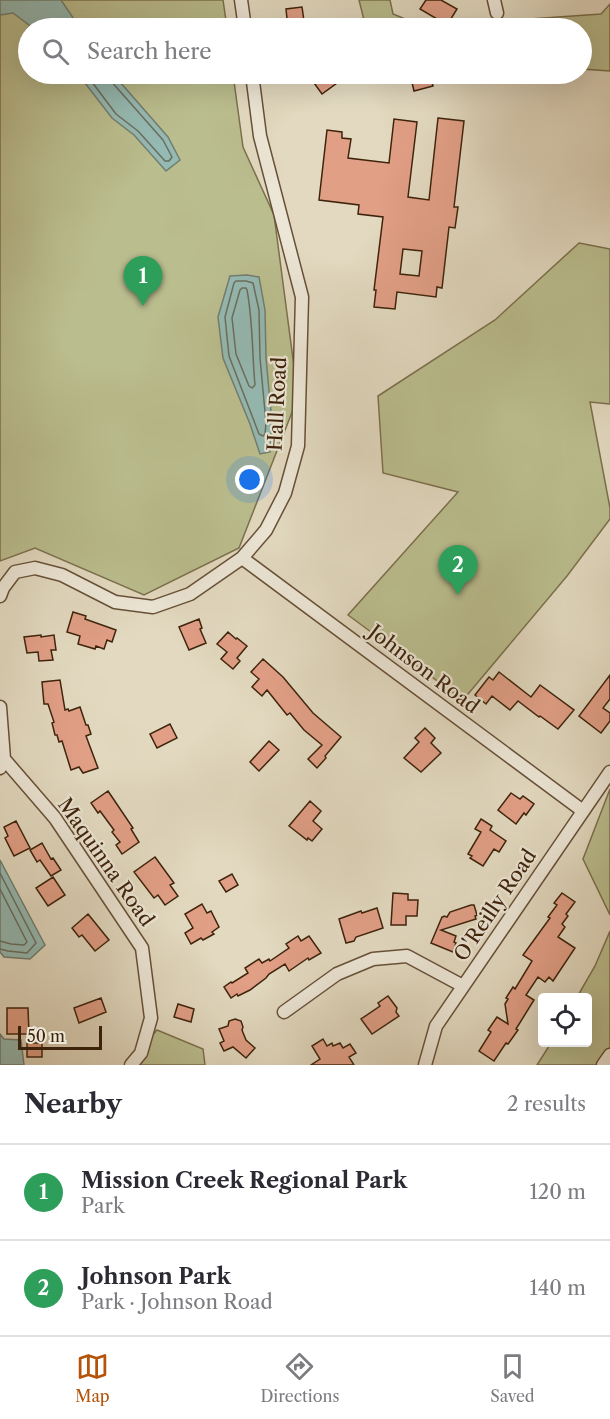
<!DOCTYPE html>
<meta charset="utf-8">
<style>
body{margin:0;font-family:"Libre Caslon Text",serif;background:#f2f2f3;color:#2b2b33}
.controls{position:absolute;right:18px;bottom:18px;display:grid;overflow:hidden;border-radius:6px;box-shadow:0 6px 24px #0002}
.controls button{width:54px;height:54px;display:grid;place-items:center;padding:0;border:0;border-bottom:2px solid #e1e1e2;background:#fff;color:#2b2b33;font:30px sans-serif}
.scale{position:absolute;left:18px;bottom:15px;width:84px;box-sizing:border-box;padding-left:6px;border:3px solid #3e230b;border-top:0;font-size:16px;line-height:21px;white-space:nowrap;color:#3e230b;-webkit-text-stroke:4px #ece6d6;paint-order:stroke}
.you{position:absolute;left:250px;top:480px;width:21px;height:21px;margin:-15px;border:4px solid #fff;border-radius:50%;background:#1a73e8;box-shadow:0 0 0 9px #1a73e833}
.badge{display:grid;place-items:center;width:39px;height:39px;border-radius:50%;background:#b45309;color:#fff;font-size:20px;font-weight:700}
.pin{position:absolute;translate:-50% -50px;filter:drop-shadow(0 2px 3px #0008)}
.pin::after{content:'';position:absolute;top:32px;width:21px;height:18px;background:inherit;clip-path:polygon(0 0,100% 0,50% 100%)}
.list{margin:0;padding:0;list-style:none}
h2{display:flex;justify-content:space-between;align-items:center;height:78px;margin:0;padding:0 24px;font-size:26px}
h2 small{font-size:20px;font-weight:400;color:#7c7c81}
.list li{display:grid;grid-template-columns:39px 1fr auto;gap:18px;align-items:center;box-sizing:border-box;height:96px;padding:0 24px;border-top:2px solid #e1e1e2}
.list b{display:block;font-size:22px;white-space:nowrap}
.list p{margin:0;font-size:20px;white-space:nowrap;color:#7c7c81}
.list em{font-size:20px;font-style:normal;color:#7c7c81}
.icon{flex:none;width:33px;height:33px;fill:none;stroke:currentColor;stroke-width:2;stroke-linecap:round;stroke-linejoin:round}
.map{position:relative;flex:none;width:610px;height:1065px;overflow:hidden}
.search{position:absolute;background:#fff;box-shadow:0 6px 24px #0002;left:18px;right:18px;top:18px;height:66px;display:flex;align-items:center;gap:15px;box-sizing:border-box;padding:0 21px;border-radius:33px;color:#7c7c81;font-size:22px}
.sheet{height:270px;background:#fff}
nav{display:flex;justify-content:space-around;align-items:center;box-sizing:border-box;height:84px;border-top:2px solid #e1e1e2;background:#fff;font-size:16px;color:#7c7c81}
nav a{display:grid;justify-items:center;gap:3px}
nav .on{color:#b45309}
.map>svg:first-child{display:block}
.green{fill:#babd8e;stroke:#7c704c;stroke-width:1.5}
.water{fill:#95bab3;stroke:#727e70;stroke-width:1.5}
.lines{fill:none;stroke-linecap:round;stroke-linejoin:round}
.shore{stroke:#6a6e5f;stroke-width:1.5}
.building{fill:#e19f86;stroke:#3e230b;stroke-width:1.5;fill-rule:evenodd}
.minor-casing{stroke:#675038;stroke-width:15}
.minor{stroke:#ece6d6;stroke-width:12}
.labels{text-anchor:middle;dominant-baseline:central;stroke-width:4.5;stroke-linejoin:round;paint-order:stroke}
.street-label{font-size:20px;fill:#3e230b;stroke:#ece6d6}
</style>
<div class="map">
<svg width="610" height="1065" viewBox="0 0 610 1065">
<rect width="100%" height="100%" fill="#e2d9c0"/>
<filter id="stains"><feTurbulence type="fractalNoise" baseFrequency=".00333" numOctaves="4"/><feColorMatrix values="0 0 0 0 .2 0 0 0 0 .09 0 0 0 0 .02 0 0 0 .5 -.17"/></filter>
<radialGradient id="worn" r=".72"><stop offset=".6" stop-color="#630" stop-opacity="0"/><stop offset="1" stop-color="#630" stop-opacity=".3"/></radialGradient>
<!-- green -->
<path class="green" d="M0,0H223L227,28H28V74H233L243,147L274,215L298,397L239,548L144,595L35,548L0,561Z
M359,0H390L393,14L427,28H366Z
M610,4V71L582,69V28H452L501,21L601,14Z
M579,243L610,249V404L590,402L610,508V519L567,576L463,700L348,615L458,492L383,473L378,396L495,320Z
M610,789V915L583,859Z
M610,931V1065H537L551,1043L588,1042V998L577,997L595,966Z
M157,1030L203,1049L205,1065H127Z"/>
<!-- water -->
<path class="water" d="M0,0H61L80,28H33L13,13L0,15Z
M78,74H113L168,137L180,160L166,171L134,135L112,118Z
M247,275L259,277L265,310L266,358L272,423L270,452L260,454L250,424L223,358L218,317L230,276Z
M0,860L45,945L30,959L4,957L0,952Z
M0,1034L4,1039L21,1040L24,1065H0Z"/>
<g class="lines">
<!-- shore -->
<path class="shore" d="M86,74L116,114L138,131L165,161H169L172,157L163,140L110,80L109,74
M236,281H246L253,283L259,310L260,358L266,423L265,434L263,436L259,434L229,356L225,317L234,283Z
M242,288H246L247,290C253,321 252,353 255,385L252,388L249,386L236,354L232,318L240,290Z
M0,873L36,943L27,953L8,951L0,949
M0,889L27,942L24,945L11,944L0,941"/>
</g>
<!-- building -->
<path class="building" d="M426,0H441L457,9L449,22L444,19L442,22L420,9Z
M302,7L305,28H288L286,9Z
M311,74H331L337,83L322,94L314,83L317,81Z
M410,74H430L433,86L414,91Z
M438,118L464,121L454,207H458L455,228L449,227L442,288L437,287L436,297L397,292L395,309L374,307L376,290H374L383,217L358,214L359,205L319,200L327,130L342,132V138L351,139L348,158L389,163L394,119L417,122L408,197L429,200ZM403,249L422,251L419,276L400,274Z
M73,612L86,616L85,619L116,630L112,642L107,640L104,649L96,646L95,649L78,644L80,636L67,632Z
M199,619L202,628L200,629L206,643L189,650L179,627Z
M228,632L236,639L237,638L247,646L237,658L240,661L233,669L221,659L227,652L217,644Z
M41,635V637L54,635L56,650H51L53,660L39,661L38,652L27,653L24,637Z
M263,659L283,677L313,713L341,737L325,756L326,758L317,768L308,759L322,745L304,730L290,713L287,715L267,690L262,696L252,687L259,679L251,672Z
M499,672L531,697L540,685L574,710L558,729L540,716L539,717L518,701L510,710L492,696L486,704L475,695L489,677L493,680Z
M610,675V699L603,708L610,713V721L601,733L579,716Z
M60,680L65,710L68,709L69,711L80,707L86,725H88L91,734L86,736L98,768L83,773L79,767L71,770L62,741L59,742L57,735H55L52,723L54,722L48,704H44L42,682Z
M170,724L177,738L157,748L150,734Z
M425,728L435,738L431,743L441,753L421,772L404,758L419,742L415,738Z
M269,741L279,750L259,771L250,762Z
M108,791L133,828L131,829L139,842L122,854L116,845L120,842L112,832L114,830L100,811L98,813L91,803Z
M511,793L520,799L523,796L534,804L526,815L524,813L516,824L498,810Z
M310,801L321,811L313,821L322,829L312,841L308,838L307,840L289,826Z
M481,819L492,826L490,830L506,841L499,852L494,849L483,866L470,858L472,856L468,854L481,832L475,829Z
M16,821L30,848L14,856L5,838L8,836L4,827Z
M42,843L51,859L53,858L61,870L51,876L40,860L37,862L30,850Z
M155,857L174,883L170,885L178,896L165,905L158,895L154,898L134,872Z
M232,874L238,885L226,892L219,881Z
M53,877L65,895L48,906L36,888Z
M393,893L408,894V900H418L417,916H406V925H391Z
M562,893L575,902L566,914L568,916L562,924L565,927L558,937L575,948L553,981L549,977L545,982L538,977L526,995L534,1000L516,1029L518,1030L508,1044L506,1043L494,1061L479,1051L491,1032L488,1030L497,1017L508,1024L505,1004L508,999L506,998L513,987L515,989L532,961L523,955L550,918L548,917L557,905L554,903Z
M202,904L207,913L211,911L219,927L212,932L214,934L203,940L201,938L191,944L185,933L193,928L185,914Z
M471,905H474L477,915L475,916L476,919L441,930L456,936L454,942L456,943L453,952L431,943L442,917H443L444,916L447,917L450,912Z
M377,908L383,928L356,937L354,941L346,943L339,919L361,911L362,913Z
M88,914L109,940L95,951L82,935L79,937L72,928Z
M298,936L301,941L309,936L321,953L309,960L308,958L289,971L285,964L269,974L266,978L250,990L238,996L237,994L231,998L224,987L231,982L232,983L248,973L245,968L259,959L262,963L269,959L270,961L289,948L286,944Z
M388,996L397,1008L396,1012L399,1016L372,1034L361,1019L380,1006L378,1003Z
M101,998L106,1012L79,1023L74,1008Z
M178,1004L194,1009L191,1022L174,1017Z
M7,1008H28L29,1034H7Z
M235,1019L241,1021L243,1027L242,1030L246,1040L255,1048L246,1058L233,1047L224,1051L220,1043L224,1041L219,1029L228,1026L229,1021Z
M323,1039L327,1046L332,1043L333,1046L340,1043L343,1048L350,1044L356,1053L349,1057L354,1065H311L320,1059L312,1046Z
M27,1043H42V1057H27Z"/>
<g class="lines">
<defs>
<path id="minor" d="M241,0L245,28
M494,0L497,13
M242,558L583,811
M0,596L3,588L15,572L35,568L62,575L115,602L153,607L190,594L242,558L266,530L285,493L298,446L302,297L260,136L252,74
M0,707L4,759L0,768
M4,759L55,818L142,948L151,1018L141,1053L131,1065
M284,1012L337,974L373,959L407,956L463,986
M425,1065L436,1026L610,772
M603,1065L610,1055"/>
</defs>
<!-- minor casing -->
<use href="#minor" class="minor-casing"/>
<!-- minor -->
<use href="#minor" class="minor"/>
</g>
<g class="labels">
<!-- street labels -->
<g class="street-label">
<text transform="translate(277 404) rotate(-87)">Hall Road</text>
<text transform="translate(424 669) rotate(37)">Johnson Road</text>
<text transform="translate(106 862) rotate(55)">Maquinna Road</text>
<text transform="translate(495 905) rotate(-56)">O'Reilly Road</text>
</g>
</g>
<rect width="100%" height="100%" filter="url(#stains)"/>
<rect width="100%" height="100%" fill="url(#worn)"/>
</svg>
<div class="controls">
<button><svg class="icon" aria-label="locate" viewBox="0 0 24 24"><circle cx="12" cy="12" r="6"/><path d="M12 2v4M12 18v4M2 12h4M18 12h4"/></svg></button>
</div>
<div class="scale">50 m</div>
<div class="you"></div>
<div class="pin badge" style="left:143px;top:306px;background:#2e9e5b">1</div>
<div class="pin badge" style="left:458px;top:595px;background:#2e9e5b">2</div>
<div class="search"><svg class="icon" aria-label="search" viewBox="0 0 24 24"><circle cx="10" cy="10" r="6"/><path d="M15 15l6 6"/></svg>Search here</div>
</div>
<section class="sheet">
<h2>Nearby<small>2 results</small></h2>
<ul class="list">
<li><span class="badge" style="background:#2e9e5b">1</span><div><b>Mission Creek Regional Park</b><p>Park</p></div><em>120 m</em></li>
<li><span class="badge" style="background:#2e9e5b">2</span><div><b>Johnson Park</b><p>Park · Johnson Road</p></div><em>140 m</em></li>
</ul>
</section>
<nav>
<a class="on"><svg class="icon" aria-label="map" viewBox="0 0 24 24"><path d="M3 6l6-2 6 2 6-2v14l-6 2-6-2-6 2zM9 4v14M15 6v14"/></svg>Map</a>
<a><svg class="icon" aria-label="directions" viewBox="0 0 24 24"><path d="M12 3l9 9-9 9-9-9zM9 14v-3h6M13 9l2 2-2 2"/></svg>Directions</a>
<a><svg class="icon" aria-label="saved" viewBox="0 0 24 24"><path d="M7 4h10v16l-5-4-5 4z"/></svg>Saved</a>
</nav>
